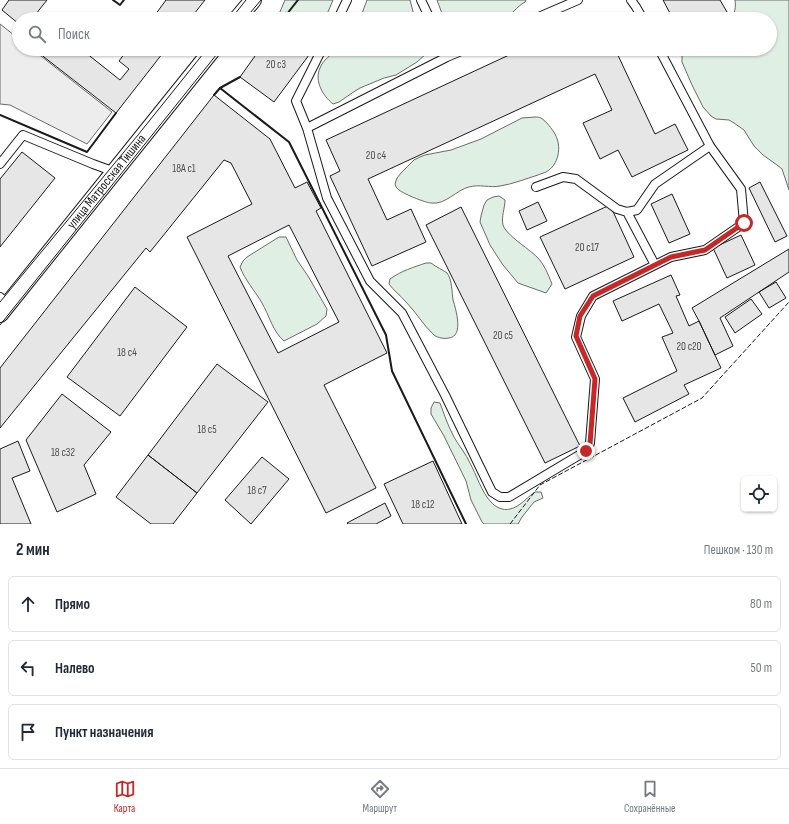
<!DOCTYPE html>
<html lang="ru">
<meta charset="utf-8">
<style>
body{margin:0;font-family:"Sofia Sans Condensed",sans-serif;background:#f2f2f3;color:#1f2937}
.controls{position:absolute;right:12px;bottom:12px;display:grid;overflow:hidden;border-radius:6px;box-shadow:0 1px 3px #0004}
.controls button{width:36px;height:36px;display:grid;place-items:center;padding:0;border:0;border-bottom:1px solid #e0e1e3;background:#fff;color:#1f2937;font:20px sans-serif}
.stop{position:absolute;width:12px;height:12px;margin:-9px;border:3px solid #c62828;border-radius:50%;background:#fff}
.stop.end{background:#c62828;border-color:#fff;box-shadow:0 1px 4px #0008}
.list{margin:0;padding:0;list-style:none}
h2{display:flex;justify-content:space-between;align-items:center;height:52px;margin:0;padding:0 16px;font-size:17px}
h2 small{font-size:13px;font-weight:400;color:#747a83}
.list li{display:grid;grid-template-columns:26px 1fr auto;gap:12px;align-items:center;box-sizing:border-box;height:56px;margin:0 8px 8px;padding:0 8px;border:1px solid #e0e1e3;border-radius:6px}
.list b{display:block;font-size:15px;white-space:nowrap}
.list em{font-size:13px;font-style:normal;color:#747a83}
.icon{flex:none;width:22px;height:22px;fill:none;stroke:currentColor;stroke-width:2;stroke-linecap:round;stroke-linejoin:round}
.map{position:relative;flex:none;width:789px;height:524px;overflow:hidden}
.search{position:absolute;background:#fff;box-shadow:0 1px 3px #0004;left:12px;right:12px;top:12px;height:44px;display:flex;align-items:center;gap:10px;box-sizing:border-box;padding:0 14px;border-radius:22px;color:#747a83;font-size:15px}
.sheet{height:244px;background:#fff}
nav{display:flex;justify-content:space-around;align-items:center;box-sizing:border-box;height:56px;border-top:1px solid #e0e1e3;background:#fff;font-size:11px;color:#747a83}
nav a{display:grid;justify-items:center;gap:2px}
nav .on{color:#c62828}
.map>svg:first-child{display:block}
.green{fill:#e0efe3;stroke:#6a6a6a}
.parking{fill:#ededed;stroke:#6a6a6a}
.building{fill:#e6e6e6;stroke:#1a1a1a;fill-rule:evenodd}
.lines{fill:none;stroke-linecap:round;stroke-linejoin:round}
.lane-casing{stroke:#1a1a1a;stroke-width:10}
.street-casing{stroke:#1a1a1a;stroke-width:18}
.lane{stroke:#fff;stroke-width:8}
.street{stroke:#fff;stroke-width:16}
.tram{stroke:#1a1a1a;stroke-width:1}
.fence{stroke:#1a1a1a;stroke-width:1;stroke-dasharray:5 2;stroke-linecap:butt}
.wall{stroke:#1a1a1a;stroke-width:2}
.route{stroke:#c62828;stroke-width:5}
.labels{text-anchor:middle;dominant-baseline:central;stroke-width:3;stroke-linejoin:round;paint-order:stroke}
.number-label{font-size:11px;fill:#4d4d4d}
.street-label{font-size:13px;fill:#1a1a1a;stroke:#fff}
</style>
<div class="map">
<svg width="789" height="524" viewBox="0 0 789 524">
<rect width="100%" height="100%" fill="#fff"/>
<!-- green -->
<path class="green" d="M285,0H333L325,19H279V14Z
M367,0H410L415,19H360Z
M437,0H526L525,2C516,7 512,15 504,19H444Z
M735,0H789V190L782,169L777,165L763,155L754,146L744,130L734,123L729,120L716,119L711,116L703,107L692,85L682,62V56L684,49H770V19H731C735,13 736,7 735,0Z
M337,49H428L426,54L417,62L396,75L384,78L360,88L355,91L339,102L333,104C323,96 314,81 320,68C323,60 331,55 337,49Z
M535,117C537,117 539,117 541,118C546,121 552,129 555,134C562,146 559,165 546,172C544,173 540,174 538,175C525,179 513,184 500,186C490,188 479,184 469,187C456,190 446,205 431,203C426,203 401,193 398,189C397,189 395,185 395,184L397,178L401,173L414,160L420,157L425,155L451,150L481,139L522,118Z
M499,196L505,200C505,208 501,217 503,225C506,235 528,248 537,257C544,264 548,274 552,284L546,293L518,283L503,265L490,245L480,222L481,216L484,205L487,200L493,197Z
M279,237H286L297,260L308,276L327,309L326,316L317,324L284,341C273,332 269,315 262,303C255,291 245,280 240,267L243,261L247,257Z
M426,263H431C436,267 443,270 447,273C452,279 452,293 453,300C456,310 464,336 449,338C444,339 438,338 434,335C423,325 416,312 406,302C400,295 394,291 389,284L390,279C401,271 414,267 426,263Z
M434,402L440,403C444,414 448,426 454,437C459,446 466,454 470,463C476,474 482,493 491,502C495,507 503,511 510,509C520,507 527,497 535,492H541L543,498L534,502L522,517L518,524H484L482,522L471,500L466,481L444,436L431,414V408Z"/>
<!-- parking -->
<path class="parking" d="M0,24L19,39V49H32L112,112L87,144L10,105L0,104Z"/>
<!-- building -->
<path class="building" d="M9,0H47L32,19H19V24L2,10Z
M166,0H205L190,19H152Z
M663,0H720L727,12L714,19H673Z
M35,49H81L120,80L129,69L119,61L128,49H166L116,113L35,50Z
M260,49H309L312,51L274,102L240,77Z
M522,49H615L655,134L675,124L688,150L632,177L618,150L600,159L583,123L612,110L595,74L368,179L387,220L411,209L426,242L372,266L330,176L340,171L326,140Z
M214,95L270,139L295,188L307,182L321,208L316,211L387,353L324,385L376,488L326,513L187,237L252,204L231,163L224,160L150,252L146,248L0,428V368ZM289,225L339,322L278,353L228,256Z
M22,152L55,178L0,247V179Z
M760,182L787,236L775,242L749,188Z
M672,194L690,234L669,243L651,204Z
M538,202L547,221L527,230L519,211Z
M610,205L634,257L565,289L540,237Z
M461,207L580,446L545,463L426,225Z
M741,235L755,265L727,278L713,248Z
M789,249V272L720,318L733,346L715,355L699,321L692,308Z
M671,275L680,295L676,296L689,326L699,321L721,368L684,385L689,394L635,422L623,398L677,371L662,337L673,333L659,304L622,321L613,301Z
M776,282L786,298L769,308L759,292Z
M135,287L187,327L120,416L67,377Z
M751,299L762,314L735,333L725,317Z
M217,364L268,402L197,493L148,455Z
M62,394L111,432L84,465L96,494L57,512L26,440Z
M18,441L30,471L12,478L31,524H0V449Z
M148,455L197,493L173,524H151L116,497Z
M262,457L289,479L251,524L225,500Z
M433,461L462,524H403L384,484Z
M385,503L391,516L376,524H348L347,523Z"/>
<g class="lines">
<defs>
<path id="lane" d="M421,0L430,19
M631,0L636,7L643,19
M338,19L347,0
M534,19L578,0
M322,49L296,101L307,128L327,198L370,281L402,313L445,395L492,492L500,497H509L586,451L590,443L595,379L576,337L581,316L593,296L671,257L705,250L744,223L741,189L710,146L659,49
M307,128L447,57L466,49
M0,164L23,135L93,164L115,172
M536,187L563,177L576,179L617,209L627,212L637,210L655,184L710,146
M627,212L655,265
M0,297L8,304"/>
<g id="street">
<path d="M237,19L253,0"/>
<path id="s1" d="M0,314L213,49"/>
</g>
</defs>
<!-- lane casing -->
<use href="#lane" class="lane-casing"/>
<!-- street casing -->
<use href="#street" class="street-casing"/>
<!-- lane -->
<use href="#lane" class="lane"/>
<!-- street -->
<use href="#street" class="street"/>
<!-- tram -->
<path class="tram" d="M231,19L246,0
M245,19L261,0
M0,302L138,135L207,49
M0,325L221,49"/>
<!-- fence -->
<path class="fence" d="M510,524L540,485L702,398L789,302"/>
<!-- wall -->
<path class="wall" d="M113,0L120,5L124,0
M283,19L298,0
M220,88L289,142L386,335L392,371L466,524
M214,95L220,88L240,77
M0,115L87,152L116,113"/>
</g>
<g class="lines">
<!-- route -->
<path class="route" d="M586,451L590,444L595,379L576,336L580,316L593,296L671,257L705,250L744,223"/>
</g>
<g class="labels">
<!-- number labels -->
<g class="number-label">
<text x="276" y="64">20 с3</text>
<text x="376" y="155">20 c4</text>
<text x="184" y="168">18А с1</text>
<text x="587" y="247">20 с17</text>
<text x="503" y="335">20 с5</text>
<text x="689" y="346">20 с20</text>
<text x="127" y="352">18 с4</text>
<text x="207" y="429">18 с5</text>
<text x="63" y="452">18 с32</text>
<text x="257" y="490">18 с7</text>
<text x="423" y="504">18 с12</text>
</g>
<!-- street labels -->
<g class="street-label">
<text stroke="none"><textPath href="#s1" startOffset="170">улица Матросская Тишина</textPath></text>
</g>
</g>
</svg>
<div class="controls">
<button><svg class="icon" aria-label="locate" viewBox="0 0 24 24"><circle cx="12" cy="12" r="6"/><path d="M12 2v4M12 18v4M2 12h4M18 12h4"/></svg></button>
</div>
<div class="stop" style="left:744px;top:223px"></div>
<div class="stop end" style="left:586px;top:451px"></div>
<div class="search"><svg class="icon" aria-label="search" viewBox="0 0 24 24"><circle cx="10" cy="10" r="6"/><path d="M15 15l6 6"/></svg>Поиск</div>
</div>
<section class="sheet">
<h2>2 мин<small>Пешком · 130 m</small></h2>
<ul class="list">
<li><svg class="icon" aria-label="ahead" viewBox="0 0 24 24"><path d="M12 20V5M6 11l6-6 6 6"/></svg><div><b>Прямо</b></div><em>80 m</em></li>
<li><svg class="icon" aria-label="left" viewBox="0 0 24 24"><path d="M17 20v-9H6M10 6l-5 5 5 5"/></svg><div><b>Налево</b></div><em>50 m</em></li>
<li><svg class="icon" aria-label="arrive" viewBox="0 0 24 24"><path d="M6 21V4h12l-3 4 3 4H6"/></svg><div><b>Пункт назначения</b></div></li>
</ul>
</section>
<nav>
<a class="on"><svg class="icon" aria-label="map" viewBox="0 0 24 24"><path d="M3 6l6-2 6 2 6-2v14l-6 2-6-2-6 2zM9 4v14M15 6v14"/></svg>Карта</a>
<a><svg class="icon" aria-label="directions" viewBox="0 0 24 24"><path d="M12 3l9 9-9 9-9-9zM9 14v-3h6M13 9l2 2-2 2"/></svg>Маршрут</a>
<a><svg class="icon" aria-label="saved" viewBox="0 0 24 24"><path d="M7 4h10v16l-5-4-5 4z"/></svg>Сохранённые</a>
</nav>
